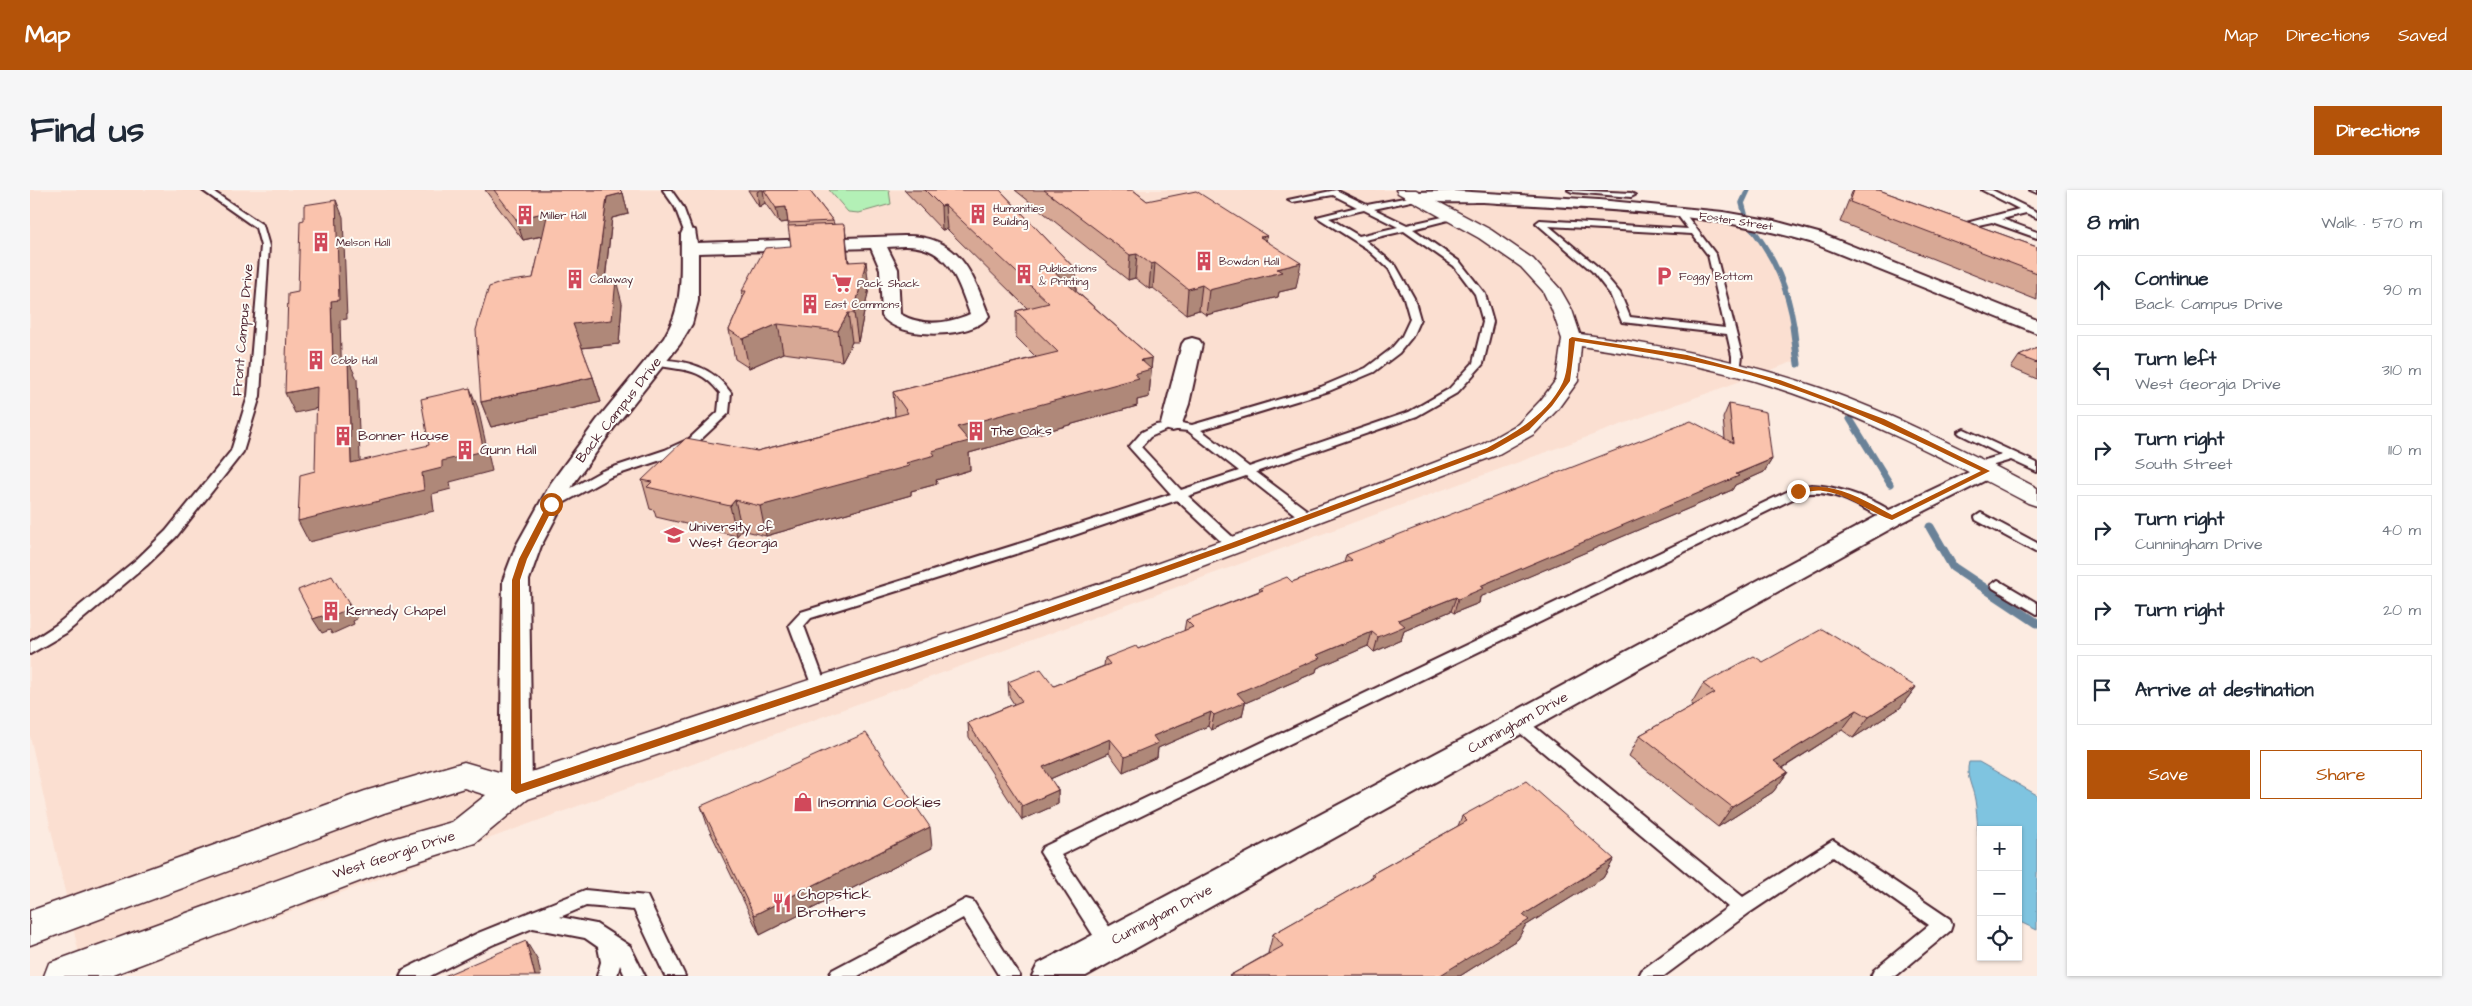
<!DOCTYPE html>
<meta charset="utf-8">
<style>
body{margin:0;font-family:"Architects Daughter",sans-serif;background:#f6f6f7;color:#1f2937}
.controls{position:absolute;right:15px;bottom:15px;display:grid;overflow:hidden;border-radius:0px;box-shadow:0 1px 4px #0004}
.controls button{width:45px;height:45px;display:grid;place-items:center;padding:0;border:0;border-bottom:1px solid #e0e1e3;background:#fff;color:#1f2937;font:25px sans-serif}
.stop{position:absolute;width:15px;height:15px;margin:-11px;border:4px solid #b45309;border-radius:50%;background:#fff}
.stop.end{background:#b45309;border-color:#fff;box-shadow:0 1px 5px #0008}
.list{margin:0;padding:0;list-style:none}
h2{display:flex;justify-content:space-between;align-items:center;height:65px;margin:0;padding:0 20px;font-size:21px}
h2 small{font-size:16px;font-weight:400;color:#747a83}
.list li{display:grid;grid-template-columns:32px 1fr auto;gap:15px;align-items:center;box-sizing:border-box;height:70px;margin:0 10px 10px;padding:0 10px;border:1px solid #e0e1e3;border-radius:0px}
.list b{display:block;font-size:19px;white-space:nowrap}
.list p{margin:0;font-size:16px;white-space:nowrap;color:#747a83}
.list em{font-size:16px;font-style:normal;color:#747a83}
.actions{display:flex;gap:10px;padding:15px 20px}
.actions a{flex:1;padding:11px 0;border:1px solid #b45309;border-radius:0px;text-align:center;font-size:18px;color:#b45309}
.actions .main{background:#b45309;color:#fff}
.icon{flex:none;width:28px;height:28px;fill:none;stroke:currentColor;stroke-width:2;stroke-linecap:round;stroke-linejoin:round}
.map{position:relative;flex:none;width:2007px;height:786px;overflow:hidden;border-radius:0px}
header{display:flex;align-items:center;gap:30px;box-sizing:border-box;height:70px;padding:0 25px;background:#b45309;color:#fff}
header strong{font-size:24px}
nav{display:flex;gap:28px;margin-inline-start:auto;font-size:18px}
.intro{display:flex;align-items:center;justify-content:space-between;box-sizing:border-box;height:120px;padding:0 30px}
h1{margin:0;font-size:35px}
.button{padding:12px 22px;border-radius:0px;background:#b45309;color:#fff;font-size:18px;font-weight:700}
main{display:flex;gap:30px;padding:0 30px}
aside{flex:1;background:#fff;border-radius:0px;box-shadow:0 1px 4px #0004}
.map>svg:first-child{display:block}
.built{fill:#fbdfd1}
.green{fill:#b3f0b6;stroke:#7e8870}
.water{fill:#7fc4e0;stroke:#6a8298}
.lines{fill:none;stroke-linecap:round;stroke-linejoin:round}
.stream-far2{stroke:#6a8298;stroke-width:5.5}
.stream-far1{stroke:#6a8298;stroke-width:7}
.stream{stroke:#6a8298;stroke-width:9}
.lane-casing{stroke:#4a1f2b;stroke-width:4}
.street-casing{stroke:#4a1f2b;stroke-width:4}
.secondary-casing{stroke:#4a1f2b;stroke-width:3}
.lane{fill:#fdfcf7;fill-rule:evenodd}
.street{fill:#fdfcf7;fill-rule:evenodd}
.secondary{fill:#fdfcf7;fill-rule:evenodd}
.wall{fill:#d7a895;stroke:#4a1f2b}
.shaded-wall{fill:#af8879;stroke:#4a1f2b}
.building{fill:#fac3ad;stroke:#4a1f2b}
.route{fill:#b45309}
.labels{text-anchor:middle;dominant-baseline:central;stroke-width:4;stroke-linejoin:round;paint-order:stroke}
.far-poi-label{font-size:11px;fill:#4a1f2b;stroke:#fdfcf7;text-anchor:start}
.far-street-label{font-size:11px;fill:#4a1f2b;stroke:#fdfcf7}
.street-label{font-size:14px;fill:#4a1f2b;stroke:#fdfcf7}
.poi-label{font-size:14px;fill:#4a1f2b;stroke:#fdfcf7;text-anchor:start}
.near-poi-label{font-size:16px;fill:#4a1f2b;stroke:#fdfcf7;text-anchor:start}
</style>
<header>
<strong>Map</strong>
<nav><a>Map</a><a>Directions</a><a>Saved</a></nav>
</header>
<div class="intro"><h1>Find us</h1><a class="button">Directions</a></div>
<main>
<div class="map">
<svg width="2007" height="786" viewBox="0 0 2007 786">
<rect width="100%" height="100%" fill="#fcebe1"/>
<filter id="ink" filterUnits="userSpaceOnUse"><feTurbulence type="fractalNoise" baseFrequency=".02" numOctaves="2"/><feDisplacementMap in="SourceGraphic" scale="10" xChannelSelector="R" yChannelSelector="G"/><feConvolveMatrix kernelMatrix="1 2 1 2 8 2 1 2 1" color-interpolation-filters="sRGB"/></filter>
<g filter="url(#ink)">
<!-- built -->
<path class="built" d="M0,0H1411L1583,13L1720,32L1735,53L1753,93L1768,170L83,786H54L0,546Z"/>
<!-- green -->
<path class="green" d="M799,0H859L861,14L829,23L818,22Z"/>
<!-- water -->
<path class="water" d="M1939,572H1949L2007,605V740L1988,731V640H1951V665C1947,646 1948,628 1945,610C1943,597 1935,586 1939,572Z"/>
<g class="lines">
<!-- stream-far2 -->
<path class="stream-far2" d="M1715,24L1712,13L1718,0
M1721,37C1745,68 1758,99 1764,137"/>
<!-- stream-far1 -->
<path class="stream-far1" d="M1763,136L1768,174
M1820,229L1860,294"/>
<!-- stream -->
<path class="stream" d="M1900,337L1923,377L2007,433"/>
<defs>
<path id="lane" d="M172,0H181L233,35L239,56L230,206L213,262L146,347L117,375L36,443L0,464V452L26,435L107,369L136,341L201,261L218,206L231,56L226,38Z
M633,0H641L653,17L663,44L662,46L655,44L645,17Z
M1306,0L1337,15L1390,5V9L1344,19L1377,35L1426,24L1430,27L1383,39L1430,72L1455,104L1463,132L1453,174L1427,203L1387,226L1226,282L1282,324L1283,327L1282,330H1272L1216,286L1158,306L1208,352L1210,355L1208,358H1198L1147,310L1027,351L781,428L774,436L797,498L794,502H784L759,435L771,422L1017,345L1141,304L1099,257L1112,242L1126,235L1146,232L1162,235L1291,197L1336,178L1361,159L1372,146L1380,129L1374,108L1359,79L1336,58L1287,27L1327,17L1303,5L1262,12L1258,10ZM1334,20L1368,37L1329,46L1299,28ZM1374,41L1424,76L1445,104L1453,132L1443,173L1419,199L1379,222L1219,277L1171,240L1299,201L1344,182L1369,163L1382,147L1390,129L1384,108L1366,76L1335,50ZM1138,239L1158,241L1209,281L1151,300L1111,257L1120,247Z
M1538,0L1601,3L1605,5L1601,7L1542,2Z
M1952,0H1962L2007,22V28L1996,23L1972,29L2007,42V48L1962,32L1925,40V36L1989,19Z
M2000,0H2007V3Z
M1647,21H1653L1686,65L1712,166L1710,181H1702V166L1697,144L1592,132L1580,104L1562,81L1506,33L1510,30L1658,39L1646,23ZM1519,36L1662,44L1678,65L1695,138L1600,127L1590,103L1568,77Z
M626,169C658,171 682,176 701,203L699,223L667,253L643,266L580,287L526,317H518L516,314L518,311L572,281L635,260L659,249L688,222L690,203C668,175 653,182 622,174L621,172Z
M1934,239L2007,273V282L1981,270L1964,275L1960,284H1952L1950,281L1955,270L1972,265L1930,244L1928,242Z
M1781,295C1802,295 1855,311 1868,328L1867,331H1857C1831,317 1804,298 1773,304L1031,665L1086,747L1088,753L1086,759L1079,762L1072,759L1010,662L1013,657L1765,298Z
M1951,323L2007,353V363L1946,330L1945,327Z
M1968,390L2007,413V424L1963,398L1961,395Z
M1489,527L1495,529L1713,707L1803,650L1920,729L1922,735L1920,741L1866,786H1841L1844,780L1899,735L1803,667L1719,723L1634,786H1609L1612,780L1698,717L1483,537L1481,533L1483,529Z
M555,700L617,706L655,786H635L604,720L556,716L530,727L566,734L600,756L615,786H595L590,775L587,786H567L571,772L568,757L555,748L503,738L462,755L400,786H370L373,780L448,743Z
M936,709L943,711L990,786H969L933,728L828,786H799L802,780Z"/>
<path id="street" d="M1425,1L1569,10L1693,22L1744,31L1792,44L2007,130V143L1780,52C1675,21 1562,19 1453,12C1441,12 1384,14 1379,7L1387,2Z
M659,39L665,40L667,53L874,46C928,45 942,81 959,126C943,149 868,150 852,126L850,79L841,58L668,63V111L662,134L650,154L583,239L544,293L511,356L499,390L502,600L497,609L486,613L475,609L470,600L473,390L486,356L521,293L567,230L634,148C655,113 650,83 651,44L653,40ZM874,56C917,55 927,88 940,124C917,134 893,137 870,124L868,79L857,57Z
M1162,148L1169,150L1172,154L1159,214L1150,239L1142,241L1134,239L1131,234L1152,154L1155,150Z
M1956,274L1964,276L1968,281L1964,286L1871,333L1056,786H1002L1008,774L1478,525L1853,323Z"/>
<path id="secondary" d="M1366,0H1386L1461,40L1503,69L1530,99L1542,120L1550,144C1632,155 1713,171 1790,198C1865,225 1937,261 2007,298V316L1998,313C1917,270 1835,227 1747,198C1684,177 1617,166 1551,156L1548,191L1527,220L1504,244L1467,265L1106,401L498,609L445,653L357,681L80,786H14L19,773L33,768L352,652L422,632L456,605L434,598L354,623L0,755V721L335,601L434,572L486,587L1087,388L1330,301L1451,255L1488,234L1511,210L1526,190L1532,149L1522,120L1513,101L1491,77L1449,48L1368,3Z"/>
</defs>
<!-- lane casing -->
<use href="#lane" class="lane-casing"/>
<!-- street casing -->
<use href="#street" class="street-casing"/>
<!-- secondary casing -->
<use href="#secondary" class="secondary-casing"/>
<!-- lane -->
<use href="#lane" class="lane"/>
<!-- street -->
<use href="#street" class="street"/>
<!-- secondary -->
<use href="#secondary" class="secondary"/>
</g>
<!-- wall -->
<path class="wall" d="M455,0H590L593,3L598,24L582,28L575,91L592,113L589,154L552,158L563,187L571,212L461,237L451,212L503,88L513,46L493,50Z
M718,0H779L803,31L804,34L819,71L839,98L828,152H822L812,171L753,163L719,178L705,169L699,140L713,108L712,101L761,56L758,32L749,33L735,13L729,17Z
M874,0H970L1046,80V101L1122,168L1119,207L1107,210V216L939,263L940,280L906,290L907,294L881,301V305L736,346L712,340L707,346L626,327L624,320L620,319L612,290L865,226L863,202L1006,167L986,147V121L997,118L917,39L912,40Z
M985,0H1103L1117,11L1237,46L1236,51L1266,98L1249,102L1248,107L1176,125L1169,120L1156,124L1123,98L1119,99L1105,88L1098,90Z
M1823,0H1849L2007,57V110L1810,32L1818,12Z
M2007,158V189L1981,178L1989,166Z
M1699,214L1742,269L1734,282L1705,295L1702,300L1450,407L1449,413L1424,423L1421,421L1374,441L1371,450L1344,462L1338,456L1287,478L1286,482L1215,513L1212,526L1181,540L1178,536L1128,558L1127,567L1093,582L1079,563L1020,589L1028,600V614L992,630L939,547L938,533L984,514L979,506L978,492L1024,496L1074,476L1075,468L1108,459L1154,441L1156,430L1229,401L1230,398L1262,392L1314,373L1316,365L1695,249L1693,228Z
M1733,472L1886,497L1870,518L1823,548L1812,540L1753,578L1758,582L1743,602L1688,637L1599,566L1610,545L1662,516L1661,514L1673,494Z
M671,616L902,658L730,745L678,637Z
M1432,626L1584,669L1573,688L1495,736L1488,749L1430,786H1199L1239,763H1238L1243,744L1340,689L1342,684L1428,636Z"/>
<!-- shaded-wall -->
<path class="shaded-wall" d="M730,0H733L735,13L729,17L727,2Z
M593,3L598,24L582,28L572,115L566,92L577,7Z
M306,10L313,27L317,129L310,130L312,193L303,173L301,111Z
M915,15L917,39L912,40L911,16Z
M756,17L758,32L749,33L746,18Z
M518,22L525,43L493,50L486,29Z
M815,37L818,64L821,99L818,72Z
M1237,46L1233,69L1230,47Z
M1107,64L1105,88L1098,90L1100,65Z
M836,71L839,98L828,152L824,123Z
M1125,73L1123,98L1119,99L1121,74Z
M1271,73L1266,98L1249,102L1248,107L1176,125L1179,100L1247,79Z
M1046,80V106L1025,83Z
M586,90L592,113L589,154L550,158L543,134Z
M1172,95L1169,120L1156,124L1158,99Z
M818,123L822,152L812,171L808,141Z
M748,134L753,163L719,178L713,149Z
M1122,168L1119,207L1107,210V216L939,263L940,280L906,290L907,294L881,301V305L736,346L730,316L876,273L902,261L927,237L1104,184L1111,170Z
M318,170L327,189L331,294L321,273Z
M563,187L571,212L461,237L451,212Z
M287,197L297,216L265,223L255,203Z
M440,198L448,218L462,281L420,292L421,299L402,304L404,321L279,352L268,331L392,283Z
M1742,269L1734,282L1705,295L1702,300L1479,395L1450,407L1449,413L1424,423L1428,409L1450,396Z
M705,310L712,340L707,346L700,316Z
M1426,407L1421,421L1374,441L1371,450L1344,462L1348,447L1368,430Z
M319,414L327,429L323,431L324,434L302,444L300,440L292,443L283,429Z
M1342,442L1338,456L1287,478L1286,482L1215,513L1212,526L1181,540L1184,525L1207,503L1287,465Z
M1886,497L1870,518L1823,548L1839,527Z
M1827,520L1812,540L1730,592L1744,571Z
M1181,522L1178,536L1128,558L1127,567L1093,582L1095,567L1123,546Z
M1080,549L1079,563L1013,592V577Z
M1758,582L1743,602L1688,637L1702,617Z
M1028,600V614L992,630V616Z
M900,637L902,658L730,745L724,725Z
M1584,669L1573,688L1495,736L1488,749L1430,786H1409L1493,725Z
M496,751L508,771L511,786H505Z"/>
<!-- building -->
<path class="building" d="M464,0H590L593,3L577,7L566,92L586,90L582,130L543,134L563,187L451,212L446,140L459,97L473,92L503,88L518,22L486,29Z
M734,0H779L803,31L758,33L756,17L746,18Z
M895,0H970L1046,80L1025,83L1122,168L1111,170L1121,179L1104,184L1109,188L927,237L939,251L902,261L905,265L876,273L879,276L730,316L705,310L700,316L617,297L622,292L612,290L656,248L727,261L878,223L863,202L1028,162L986,121L1019,113L915,15L911,16Z
M1014,0H1103L1117,11L1166,1L1237,46L1230,47L1271,73L1247,79L1252,82L1179,100L1172,95L1158,99L1125,73L1121,74L1107,64L1100,65Z
M1824,0H1849L2007,57V83L1820,12Z
M306,10L309,110L301,111L303,173L318,170L321,273L399,255L391,209L440,198L454,261L412,271V278L392,283L394,300L268,331L270,285L285,281L287,197L255,203L258,104L268,102L270,31L274,30V15Z
M813,34L815,37L818,72L836,71L824,123H818L808,141L748,134L713,149L699,140L716,101H712L735,58L761,56L758,36Z
M2007,158V173L1989,166Z
M1699,214L1736,222L1742,269L1706,284L1709,286L1450,396L1454,398L1428,409L1426,407L1368,430L1375,436L1348,447L1342,442L1287,465L1290,468L1207,503L1215,512L1184,525L1181,522L1123,546L1128,553L1095,567L1080,549L1013,577L1028,600L992,616L938,533L992,511L978,492L1011,479L1024,496L1080,474L1075,468L1106,456L1108,459L1163,437L1156,430L1233,400L1230,398L1257,387L1262,392L1322,370L1316,365L1661,231L1703,253Z
M302,386L319,414L315,416L316,420L294,429L292,426L283,429L268,400Z
M1792,439L1886,497L1839,527L1827,520L1744,571L1758,582L1702,617L1610,545L1685,503L1673,494L1724,466L1733,472Z
M836,543L900,637L724,725L671,616Z
M1496,591L1584,669L1493,725L1499,730L1409,786H1199L1253,756L1243,744L1345,686L1342,684L1437,631L1432,626Z
M496,751L505,786H414Z"/>
</g>
<!-- route -->
<path class="route" d="M1542,147L1657,165L1750,190L1854,229L1960,281L1862,330C1838,322 1819,304 1793,301C1783,299 1775,304 1766,303V300C1800,289 1832,309 1862,325L1951,281C1884,249 1817,216 1745,193C1680,171 1613,162 1545,151L1540,191L1522,216L1499,240L1462,261L1206,357L947,449L486,604L481,600L482,390L489,369L518,313L525,314L497,369L490,390L491,594L941,445L1201,353L1457,258C1486,242 1518,224 1533,192C1538,181 1538,162 1539,149Z"/>
<!-- icons -->
<defs>
<symbol id="building-bare" viewBox="-9 -9 18 18"><path d="M-4-6H4V6H1V3H-1V6H-4ZM-2.5-4.3h1.7v1.8h-1.7ZM.8-4.3h1.7v1.8H.8ZM-2.5-1h1.7V.8h-1.7ZM.8-1h1.7V.8H.8Z" fill="#d1495b" stroke="#fdfcf7" stroke-width="2.5" paint-order="stroke"/></symbol>
<symbol id="parking-bare" viewBox="-9 -9 18 18"><path d="M-3.5-5.5H1a3.5 3.5 0 0 1 0 7H-1V5.5H-3.5ZM-1-3.4V-.6H.8a1.4 1.4 0 0 0 0-2.8Z" fill="#d1495b" stroke="#fdfcf7" stroke-width="2.5" paint-order="stroke"/></symbol>
<symbol id="supermarket-bare" viewBox="-9 -9 18 18"><path d="M-6-5.5h2.5l.6 2H6L4.5 2H-2.5L-4.4-4H-6ZM-1.5 3.2a1.3 1.3 0 1 0 .1 0ZM3 3.2a1.3 1.3 0 1 0 .1 0Z" fill="#d1495b" stroke="#fdfcf7" stroke-width="2.5" paint-order="stroke"/></symbol>
<symbol id="university-bare" viewBox="-9 -9 18 18"><path d="M0-5L7-2L0 1L-7-2ZM-4 1L0 2.5L4 1V4Q0 6-4 4Z" fill="#d1495b" stroke="#fdfcf7" stroke-width="2.5" paint-order="stroke"/></symbol>
<symbol id="shop-bare" viewBox="-9 -9 18 18"><path d="M-5-2.5h2.3a2.7 3.5 0 0 1 5.4 0H5L5.5 6h-11ZM-1.5-2.5h3a1.5 2.3 0 0 0-3 0Z" fill="#d1495b" stroke="#fdfcf7" stroke-width="2.5" paint-order="stroke"/></symbol>
<symbol id="restaurant-bare" viewBox="-9 -9 18 18"><path d="M-5-6h1v4h1v-4h1v4h1v-4h1v5L-1.5 .5V6h-2V.5L-5-1ZM5-6V6H3V1.5H1.5Q1.5-4 5-6Z" fill="#d1495b" stroke="#fdfcf7" stroke-width="2.5" paint-order="stroke"/></symbol>
</defs>
<g fill-rule="evenodd">
<use href="#building-bare" x="934" y="10" width="28" height="28"/>
<use href="#building-bare" x="481" y="11" width="28" height="28"/>
<use href="#building-bare" x="277" y="38" width="28" height="28"/>
<use href="#building-bare" x="1160" y="57" width="28" height="28"/>
<use href="#building-bare" x="980" y="70" width="28" height="28"/>
<use href="#parking-bare" x="1620" y="72" width="28" height="28"/>
<use href="#building-bare" x="531" y="75" width="28" height="28"/>
<use href="#supermarket-bare" x="798" y="79" width="28" height="28"/>
<use href="#building-bare" x="766" y="100" width="28" height="28"/>
<use href="#building-bare" x="272" y="156" width="28" height="28"/>
<use href="#building-bare" x="932" y="227" width="28" height="28"/>
<use href="#building-bare" x="299" y="232" width="28" height="28"/>
<use href="#building-bare" x="421" y="246" width="28" height="28"/>
<use href="#university-bare" x="630" y="331" width="28" height="28"/>
<use href="#building-bare" x="287" y="407" width="28" height="28"/>
<use href="#shop-bare" x="759" y="598" width="28" height="28"/>
<use href="#restaurant-bare" x="738" y="699" width="28" height="28"/>
</g>
<g class="labels">
<!-- far-poi labels -->
<g class="far-poi-label">
<text x="963" y="18">Humanities<tspan x="963" dy="13">Building</tspan></text>
<text x="510" y="25">Miller Hall</text>
<text x="306" y="52">Melson Hall</text>
<text x="1189" y="71">Bowdon Hall</text>
<text x="1009" y="78">Publications<tspan x="1009" dy="13">&amp; Printing</tspan></text>
<text x="1649" y="86">Foggy Bottom</text>
<text x="560" y="89">Callaway</text>
<text x="827" y="93">Pack Shack</text>
<text x="795" y="114">East Commons</text>
<text x="301" y="170">Cobb Hall</text>
</g>
<!-- far-street labels -->
<g class="far-street-label">
<text transform="translate(1706 31) rotate(9)">Foster Street</text>
</g>
<!-- street labels -->
<g class="street-label">
<text transform="translate(213 140) rotate(-85)">Front Campus Drive</text>
<text transform="translate(589 220) rotate(-52)">Back Campus Drive</text>
<text transform="translate(1488 533) rotate(-29)">Cunningham Drive</text>
<text transform="translate(364 665) rotate(-18)">West Georgia Drive</text>
<text transform="translate(1132 725) rotate(-28)">Cunningham Drive</text>
</g>
<!-- poi labels -->
<g class="poi-label">
<text x="961" y="241">The Oaks</text>
<text x="328" y="246">Bonner House</text>
<text x="450" y="260">Gunn Hall</text>
<text x="659" y="337">University of<tspan x="659" dy="16">West Georgia</tspan></text>
<text x="316" y="421">Kennedy Chapel</text>
</g>
<!-- near-poi labels -->
<g class="near-poi-label">
<text x="788" y="612">Insomnia Cookies</text>
<text x="767" y="704">Chopstick<tspan x="767" dy="18">Brothers</tspan></text>
</g>
</g>
</svg>
<div class="controls">
<button>+</button>
<button>−</button>
<button><svg class="icon" aria-label="locate" viewBox="0 0 24 24"><circle cx="12" cy="12" r="6"/><path d="M12 2v4M12 18v4M2 12h4M18 12h4"/></svg></button>
</div>
<div class="stop" style="left:521px;top:314px"></div>
<div class="stop end" style="left:1768px;top:301px"></div>
</div>
<aside>
<h2>8 min<small>Walk · 570 m</small></h2>
<ul class="list">
<li><svg class="icon" aria-label="ahead" viewBox="0 0 24 24"><path d="M12 20V5M6 11l6-6 6 6"/></svg><div><b>Continue</b><p>Back Campus Drive</p></div><em>90 m</em></li>
<li><svg class="icon" aria-label="left" viewBox="0 0 24 24"><path d="M17 20v-9H6M10 6l-5 5 5 5"/></svg><div><b>Turn left</b><p>West Georgia Drive</p></div><em>310 m</em></li>
<li><svg class="icon" aria-label="right" viewBox="0 0 24 24"><path d="M7 20v-9h11M14 6l5 5-5 5"/></svg><div><b>Turn right</b><p>South Street</p></div><em>110 m</em></li>
<li><svg class="icon" aria-label="right" viewBox="0 0 24 24"><path d="M7 20v-9h11M14 6l5 5-5 5"/></svg><div><b>Turn right</b><p>Cunningham Drive</p></div><em>40 m</em></li>
<li><svg class="icon" aria-label="right" viewBox="0 0 24 24"><path d="M7 20v-9h11M14 6l5 5-5 5"/></svg><div><b>Turn right</b></div><em>20 m</em></li>
<li><svg class="icon" aria-label="arrive" viewBox="0 0 24 24"><path d="M6 21V4h12l-3 4 3 4H6"/></svg><div><b>Arrive at destination</b></div></li>
</ul>
<div class="actions"><a class="main">Save</a><a>Share</a></div>
</aside>
</main>
